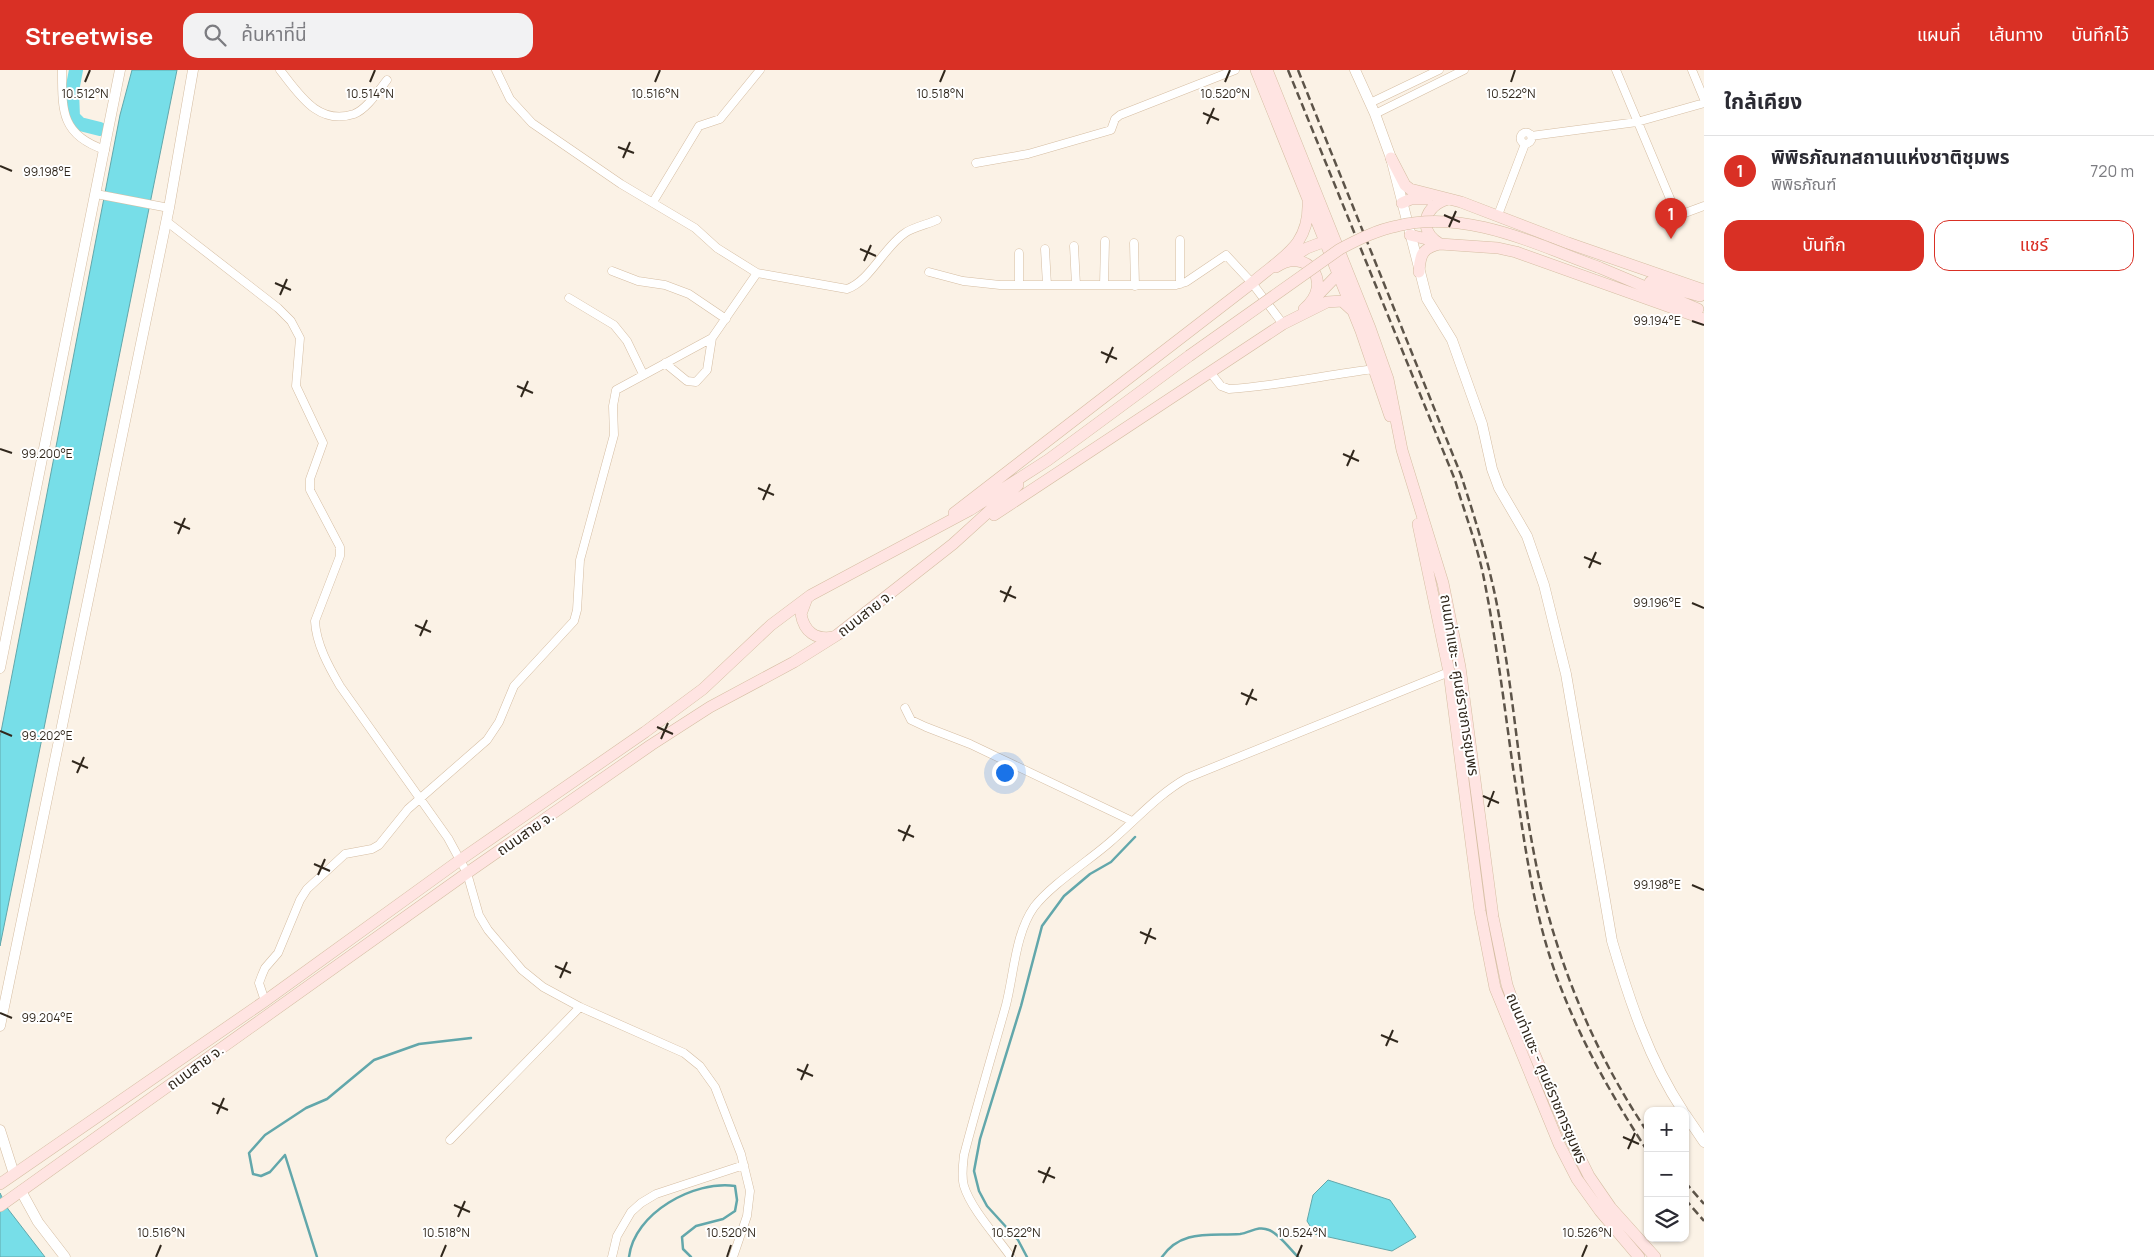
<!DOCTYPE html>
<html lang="th">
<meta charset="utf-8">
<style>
body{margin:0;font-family:Manrope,"Noto Sans Thai",sans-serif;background:#f2f2f3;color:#2b2b33}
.controls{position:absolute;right:15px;bottom:15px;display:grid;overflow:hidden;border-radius:10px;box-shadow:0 1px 4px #0004}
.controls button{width:45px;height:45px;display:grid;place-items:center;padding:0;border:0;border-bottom:1px solid #e1e1e2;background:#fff;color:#2b2b33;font:25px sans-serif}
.you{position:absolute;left:1004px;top:702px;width:18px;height:18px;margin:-12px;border:4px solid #fff;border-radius:50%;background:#1a73e8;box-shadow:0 0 0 8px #1a73e833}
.badge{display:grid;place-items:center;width:32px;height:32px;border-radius:50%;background:#d93025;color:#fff;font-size:16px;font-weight:700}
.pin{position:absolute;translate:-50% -41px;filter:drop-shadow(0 1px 2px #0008)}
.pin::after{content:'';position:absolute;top:26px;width:18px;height:15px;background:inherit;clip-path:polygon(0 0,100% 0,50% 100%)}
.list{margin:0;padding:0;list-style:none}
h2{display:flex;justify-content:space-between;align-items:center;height:65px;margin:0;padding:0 20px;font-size:21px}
h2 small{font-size:16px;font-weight:400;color:#7c7c81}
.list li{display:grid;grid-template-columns:32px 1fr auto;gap:15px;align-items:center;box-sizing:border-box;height:70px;padding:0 20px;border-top:1px solid #e1e1e2}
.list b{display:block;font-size:19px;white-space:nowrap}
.list p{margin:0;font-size:16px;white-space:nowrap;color:#7c7c81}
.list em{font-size:16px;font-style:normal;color:#7c7c81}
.actions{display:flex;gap:10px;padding:15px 20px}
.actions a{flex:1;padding:11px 0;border:1px solid #d93025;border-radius:15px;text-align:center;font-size:18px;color:#d93025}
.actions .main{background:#d93025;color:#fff}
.icon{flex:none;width:28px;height:28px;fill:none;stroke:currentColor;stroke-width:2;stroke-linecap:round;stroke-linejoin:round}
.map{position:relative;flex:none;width:1704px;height:1187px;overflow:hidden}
header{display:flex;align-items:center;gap:30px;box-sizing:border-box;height:70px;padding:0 25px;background:#d93025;color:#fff}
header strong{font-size:24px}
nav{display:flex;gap:28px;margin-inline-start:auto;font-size:18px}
.search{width:350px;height:45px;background:#f2f2f3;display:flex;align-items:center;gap:12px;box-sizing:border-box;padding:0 18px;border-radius:15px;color:#7c7c81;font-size:19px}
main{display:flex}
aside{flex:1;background:#fff}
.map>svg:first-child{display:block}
.water{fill:#77dee8;stroke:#62a7ab}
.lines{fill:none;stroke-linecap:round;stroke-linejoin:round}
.stream{stroke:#62a7ab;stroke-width:2.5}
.river{stroke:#77dee8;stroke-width:14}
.minor-casing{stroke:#d5bda2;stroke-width:9}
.tertiary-casing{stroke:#d5bda2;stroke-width:11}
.secondary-casing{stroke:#d5bda2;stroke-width:12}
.minor{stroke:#fff;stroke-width:8}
.tertiary{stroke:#fff;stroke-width:10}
.secondary{stroke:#ffe4e2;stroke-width:11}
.rail{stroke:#5d5449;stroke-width:2.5;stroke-dasharray:8 4;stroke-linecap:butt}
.secondary-bridge-casing{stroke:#d5bda2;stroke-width:12;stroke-linecap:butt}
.secondary-bridge{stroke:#ffe4e2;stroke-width:11}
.ticks{fill:none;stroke:#31281d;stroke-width:2}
.labels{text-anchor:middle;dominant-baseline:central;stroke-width:4;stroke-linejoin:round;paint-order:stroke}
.street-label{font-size:15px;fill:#31281d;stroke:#fff}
.ticks-label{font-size:12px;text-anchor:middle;fill:#31281d;stroke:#fff;stroke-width:4;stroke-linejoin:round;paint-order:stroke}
</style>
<header>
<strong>Streetwise</strong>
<div class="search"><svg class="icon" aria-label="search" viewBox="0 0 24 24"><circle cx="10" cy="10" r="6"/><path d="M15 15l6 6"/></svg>ค้นหาที่นี่</div>
<nav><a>แผนที่</a><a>เส้นทาง</a><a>บันทึกไว้</a></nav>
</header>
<main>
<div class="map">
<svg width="1704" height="1187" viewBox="0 0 1704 1187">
<rect width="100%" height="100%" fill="#fbf2e6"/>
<!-- water -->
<path class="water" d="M132,0H177L0,876V667L120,45Z
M1328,1110L1390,1130L1416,1167L1392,1181L1315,1164L1307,1151L1313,1125Z
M0,1123L8,1139L45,1187H0Z"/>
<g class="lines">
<!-- stream -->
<path class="stream" d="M317,1187L285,1085L270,1102L261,1106L253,1104L249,1083L265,1065L306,1038L327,1029L374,990L419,974L471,968
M629,1187C634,1143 694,1110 735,1116L737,1130L735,1141L723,1149L696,1156L682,1167L683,1179L691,1187
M1027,1187L1018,1170L987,1136L979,1121L974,1101L980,1069L1021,936L1042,856L1064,826L1090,804L1111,792L1135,767
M1162,1187C1181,1159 1210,1166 1240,1164C1250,1163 1258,1155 1269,1160C1279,1164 1290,1179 1298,1187"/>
<!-- river -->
<path class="river" d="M76,0L72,21L73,47L80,54L100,59"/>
<defs>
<path id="minor" d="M62,0C62,41 61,65 105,80
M280,0C299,24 318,56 354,44C367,39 379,20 387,10
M496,0L510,29L532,53L621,114L695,158L717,178L757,203L847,219C870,211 884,177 905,163C911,158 928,154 937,150
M1616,0L1674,138L1685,143L1704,136
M1692,0L1704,29
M1370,33L1439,0
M1375,44L1464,0
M1520.5 68a5.5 5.5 0 1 1 11 0a5.5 5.5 0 1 1-11 0Z
M1531,66L1637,52L1704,33
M976,93L1028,84L1111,60L1115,49L1120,45L1235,0
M96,124L169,138
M653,132L699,56L720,49L760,0
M1498,145L1525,74
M166,151L278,238L291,251L300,268L296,316L323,373L310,409V420L340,477V486L315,551C316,574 329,597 340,616L448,768L467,803L479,845L488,860L522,900L543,917L580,937L684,983L700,996L715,1017L741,1084L750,1121L747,1146L733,1187
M1134,173L1135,216
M1074,176L1076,215
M1045,179L1047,215
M1019,183V215
M612,201L638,211L665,215L689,224L726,249
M929,202L963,211L1000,215H1176L1186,212L1226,185L1252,213L1283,254
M1180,214V170
M1104,215L1105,171
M569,228L614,255L627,271L643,304
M665,293L687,311L696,312L707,300L712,268
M1210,302L1221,316L1229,319C1278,316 1326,305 1374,299
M905,638L911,650L926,657L970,674L1132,751
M265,931L259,913L262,905L265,898L278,883L300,830L307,819L345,784L372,779L379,775L408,739L487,670L499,652L514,616L574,551L577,540L580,490L614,365L613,336L616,320L712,268L757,203
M450,1070L580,937
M612,1187L617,1166L631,1142L641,1133L656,1124L744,1095
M1011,1187C997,1167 971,1139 964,1116C961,1106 963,1095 964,1085C977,1035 992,985 1006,935C1014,904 1015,864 1034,837C1051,815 1087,792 1109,773C1136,750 1157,725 1187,708L1449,602"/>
<path id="tertiary" d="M1355,0L1375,44L1391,88L1427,229L1452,270L1482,354L1492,399L1499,418L1527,466L1544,515L1566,604L1612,871C1629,929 1649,990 1683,1041
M0,598L120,0
M0,956L169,138L193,0
M1685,1044L1704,1072
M0,1060L14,1104
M21,1121L38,1152L65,1187"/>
<path id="secondary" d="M1256,0L1361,261L1390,346
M1267,0L1370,258L1388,309L1402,380L1443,513L1460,597L1493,847L1507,915L1517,943L1571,1070L1589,1106L1611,1138L1655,1187
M1391,88L1405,115L1410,119L1461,132L1568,173L1704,220
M1402,133L1411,129H1427
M1410,165L1435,171
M1440,174C1417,160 1424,135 1449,129
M1291,188L1307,178L1331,169
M1276,197C1307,176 1335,213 1304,239
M1598,197L1698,239
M1419,202C1420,185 1422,178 1440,174L1498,178L1516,182L1704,249
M1650,212L1700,226
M1317,226L1342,200
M954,443L1252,213C1283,186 1310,176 1308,131
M994,445L1283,254L1327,232L1342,231L1353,241
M1418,454L1449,602L1480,841L1495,918L1559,1074L1577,1109L1600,1141L1639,1187
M807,528L801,544C804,562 816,570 833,567
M0,1114L265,931L460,790L645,662L703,619L771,555L811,525L970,440L1048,390L1189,286
M0,1136L467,803L651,675L710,637L794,592L837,565L953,474L1018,415"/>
</defs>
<!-- minor casing -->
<use href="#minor" class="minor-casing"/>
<!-- tertiary casing -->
<use href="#tertiary" class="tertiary-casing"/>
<!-- secondary casing -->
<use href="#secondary" class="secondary-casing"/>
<!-- minor -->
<use href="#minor" class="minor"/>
<!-- tertiary -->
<use href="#tertiary" class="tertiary"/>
<!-- secondary -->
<use href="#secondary" class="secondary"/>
<!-- rail -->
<path class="rail" d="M1288,0L1455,410C1464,441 1476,472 1483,504C1496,568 1504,633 1513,698C1524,767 1532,838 1556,905C1580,970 1610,1023 1648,1082
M1298,0L1461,405C1477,455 1493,505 1501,558C1518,653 1522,751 1548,844C1570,923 1603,996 1648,1063
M1685,1112L1704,1134
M1685,1129L1704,1151"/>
<defs>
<path id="secondary-bridge" d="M1189,286L1340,179C1359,169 1377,160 1397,156C1466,139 1535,174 1598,197"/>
</defs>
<!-- secondary-bridge casing -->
<use href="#secondary-bridge" class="secondary-bridge-casing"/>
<!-- secondary-bridge -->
<use href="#secondary-bridge" class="secondary-bridge"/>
</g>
<!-- ticks -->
<path class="ticks" d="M85,12L90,0M370,12L375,0M655,12L660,0M940,12L945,0M1225,12L1230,0M1511,12L1515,0M1203,43L1219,50M1207,54L1214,38M618,77L634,83M623,88L630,72M0,96L12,101M1444,145L1460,152M1449,157L1456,141M860,179L876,186M864,191L871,175M275,213L291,220M280,225L287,209M1692,251L1704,255M1101,282L1117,289M1106,293L1113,277M517,316L533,323M521,327L528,311M0,379L12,383M1343,384L1359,391M1347,396L1354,380M758,418L774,425M763,430L770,414M174,452L190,459M178,464L185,448M1584,487L1601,494M1589,498L1596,482M1000,521L1016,528M1004,532L1011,516M1692,533L1704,538M415,555L431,562M420,566L427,550M1241,623L1257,630M1246,635L1253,619M657,657L673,664M0,661L12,666M661,669L668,653M72,691L88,698M77,703L84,687M1483,726L1499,733M1488,737L1494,721M898,760L914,767M903,771L910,755M314,794L330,801M318,805L325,789M1692,815L1704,820M1140,862L1156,869M1145,874L1151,858M555,896L571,903M560,908L567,892M0,943L12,948M1381,965L1398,972M1386,976L1393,960M797,999L813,1006M801,1010L808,994M212,1033L228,1040M217,1044L224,1028M1623,1067L1639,1074M1628,1079L1635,1063M1038,1101L1055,1108M1043,1113L1050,1097M454,1135L470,1142M458,1147L465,1131M156,1187L161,1175M441,1187L446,1175M727,1187L731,1175M1012,1187L1016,1175M1297,1187L1302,1175M1582,1187L1587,1175"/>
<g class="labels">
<!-- street labels -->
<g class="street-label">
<text transform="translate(865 543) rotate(-38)">ถนนสาย จ.</text>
<text transform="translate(1460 615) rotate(81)">ถนนท่าแซะ - ศูนย์ราชการชุมพร</text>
<text transform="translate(525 763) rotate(-35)">ถนนสาย จ.</text>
<text transform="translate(195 997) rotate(-36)">ถนนสาย จ.</text>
<text transform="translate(1547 1008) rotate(67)">ถนนท่าแซะ - ศูนย์ราชการชุมพร</text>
</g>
</g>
<g class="ticks-label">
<text x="85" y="28">10.512°N</text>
<text x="370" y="28">10.514°N</text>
<text x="655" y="28">10.516°N</text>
<text x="940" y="28">10.518°N</text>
<text x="1225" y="28">10.520°N</text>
<text x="1511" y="28">10.522°N</text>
<text x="47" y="106">99.198°E</text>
<text x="1657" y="255">99.194°E</text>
<text x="47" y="388">99.200°E</text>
<text x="1657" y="537">99.196°E</text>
<text x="47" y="670">99.202°E</text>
<text x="1657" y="819">99.198°E</text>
<text x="47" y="952">99.204°E</text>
<text x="161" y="1167">10.516°N</text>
<text x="446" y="1167">10.518°N</text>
<text x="731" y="1167">10.520°N</text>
<text x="1016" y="1167">10.522°N</text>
<text x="1302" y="1167">10.524°N</text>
<text x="1587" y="1167">10.526°N</text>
</g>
</svg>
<div class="controls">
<button>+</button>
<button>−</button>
<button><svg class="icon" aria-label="layers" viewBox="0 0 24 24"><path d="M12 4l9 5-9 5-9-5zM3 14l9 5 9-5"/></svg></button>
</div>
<div class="you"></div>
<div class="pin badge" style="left:1671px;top:169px">1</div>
</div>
<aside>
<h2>ใกล้เคียง<small></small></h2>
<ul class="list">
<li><span class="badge">1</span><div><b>พิพิธภัณฑสถานแห่งชาติชุมพร</b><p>พิพิธภัณฑ์</p></div><em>720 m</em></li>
</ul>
<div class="actions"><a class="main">บันทึก</a><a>แชร์</a></div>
</aside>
</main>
